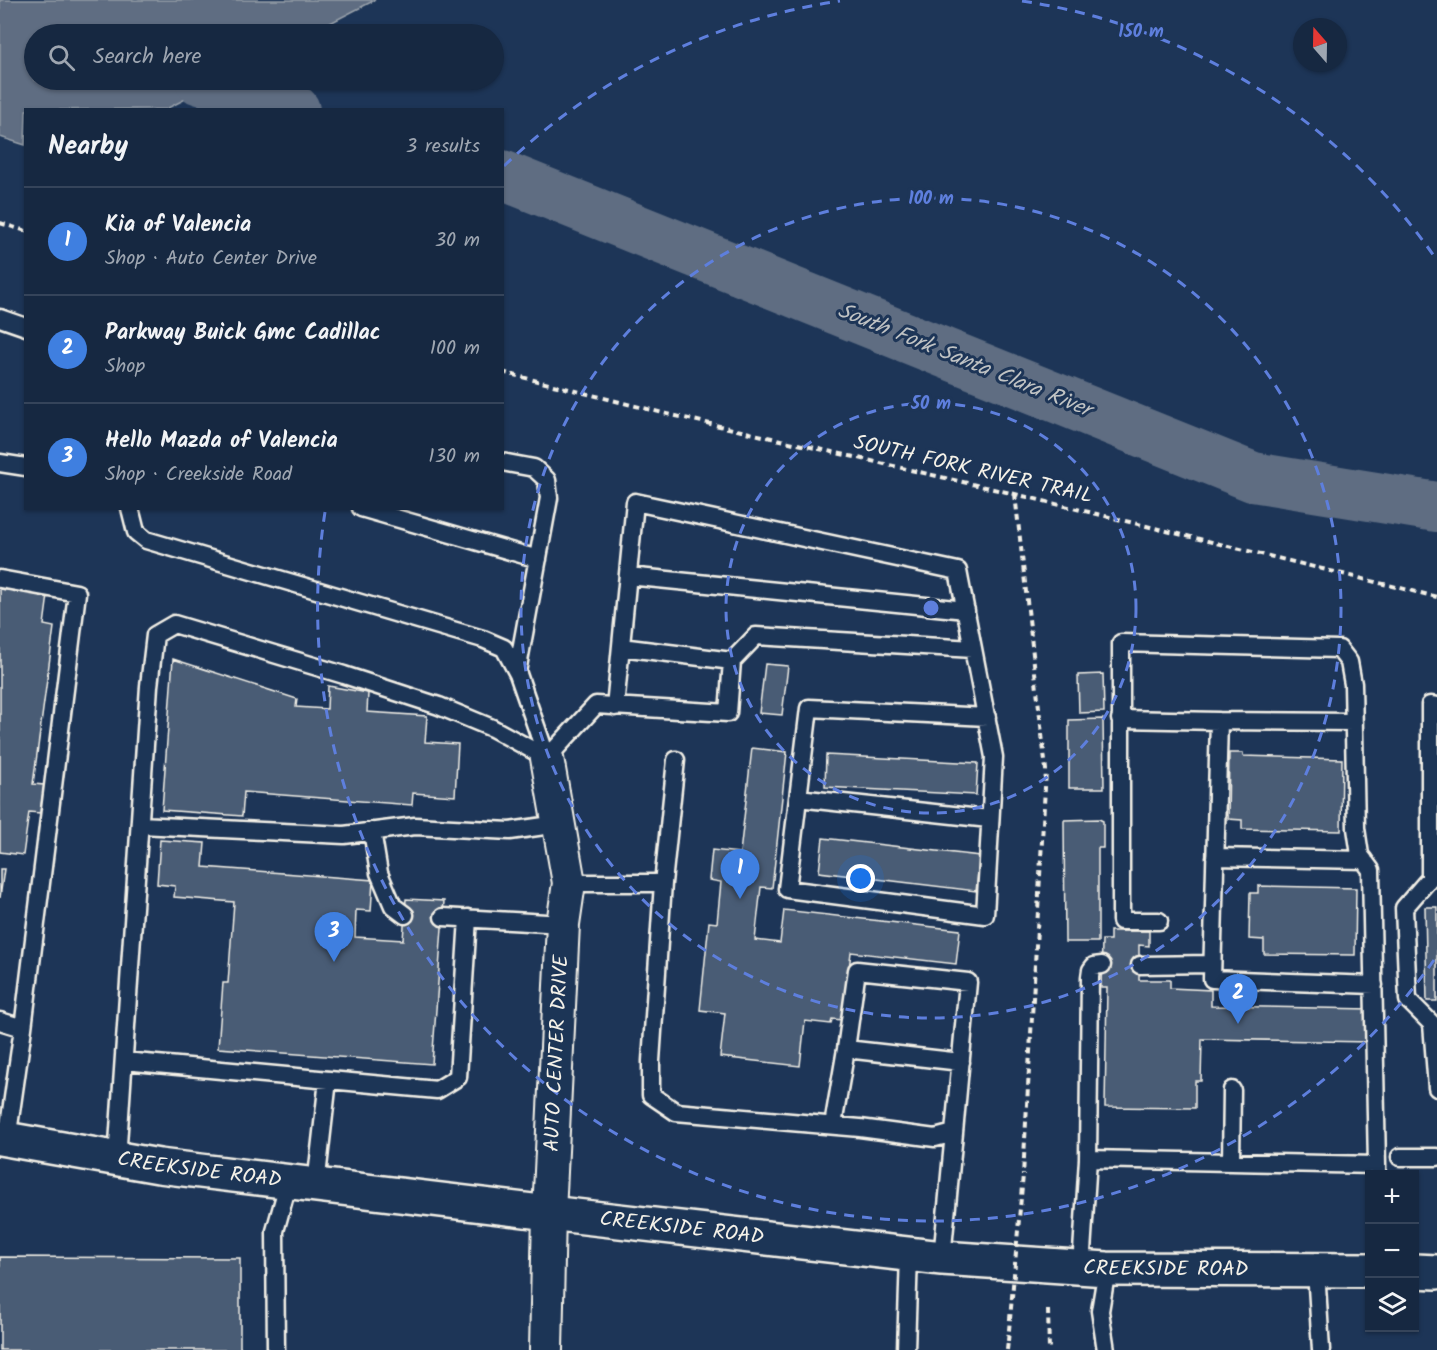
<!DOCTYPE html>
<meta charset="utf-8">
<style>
body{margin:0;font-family:Kalam,sans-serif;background:#1f3048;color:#f1f3f6}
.controls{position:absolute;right:18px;bottom:18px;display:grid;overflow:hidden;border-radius:0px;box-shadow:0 2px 4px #0004}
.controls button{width:54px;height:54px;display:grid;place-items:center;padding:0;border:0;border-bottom:2px solid #35445a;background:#162841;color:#f1f3f6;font:30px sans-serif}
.compass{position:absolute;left:1293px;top:18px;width:54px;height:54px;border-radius:50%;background:#162841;box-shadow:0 2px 4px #0004;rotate:340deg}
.you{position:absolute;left:861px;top:879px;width:21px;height:21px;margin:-15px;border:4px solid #fff;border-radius:50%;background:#1a73e8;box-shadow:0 0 0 9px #1a73e833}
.badge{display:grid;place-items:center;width:39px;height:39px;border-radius:50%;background:#ff9aa2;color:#fff;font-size:20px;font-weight:700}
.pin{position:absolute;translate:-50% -50px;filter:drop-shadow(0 2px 3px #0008)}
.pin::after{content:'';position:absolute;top:32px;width:21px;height:18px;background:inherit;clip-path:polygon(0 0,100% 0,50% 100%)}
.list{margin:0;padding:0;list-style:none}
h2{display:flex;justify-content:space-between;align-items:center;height:78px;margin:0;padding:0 24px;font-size:26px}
h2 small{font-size:20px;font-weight:400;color:#9ea6b1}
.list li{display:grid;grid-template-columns:39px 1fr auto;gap:18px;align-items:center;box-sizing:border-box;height:108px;padding:0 24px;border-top:2px solid #35445a}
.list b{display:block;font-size:22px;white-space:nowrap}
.list p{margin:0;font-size:20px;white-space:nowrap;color:#9ea6b1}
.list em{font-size:20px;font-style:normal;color:#9ea6b1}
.icon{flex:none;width:33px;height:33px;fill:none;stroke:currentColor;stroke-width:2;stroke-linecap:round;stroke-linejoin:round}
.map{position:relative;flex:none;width:1437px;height:1350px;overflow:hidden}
.search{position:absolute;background:#162841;box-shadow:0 2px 4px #0004;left:24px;top:24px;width:480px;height:66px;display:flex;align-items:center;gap:15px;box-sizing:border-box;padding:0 21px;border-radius:33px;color:#9ea6b1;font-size:22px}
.panel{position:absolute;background:#162841;box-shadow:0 2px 4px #0004;left:24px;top:108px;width:480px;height:402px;border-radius:0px}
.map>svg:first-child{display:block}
.water{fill:#5e6d82;stroke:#9aa2ab;stroke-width:1.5}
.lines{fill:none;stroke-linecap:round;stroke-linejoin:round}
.river{stroke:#5e6d82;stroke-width:50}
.building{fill:#485b74;stroke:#f4f1e8;stroke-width:1.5}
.service-casing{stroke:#f4f1e8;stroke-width:21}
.minor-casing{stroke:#f4f1e8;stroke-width:36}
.tertiary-casing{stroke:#f4f1e8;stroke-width:38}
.path{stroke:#f4f1e8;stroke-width:4;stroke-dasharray:6 4.5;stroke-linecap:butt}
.service{stroke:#1d3557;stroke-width:16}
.minor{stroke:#1d3557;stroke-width:32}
.tertiary{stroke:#1d3557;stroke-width:33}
.path-bridge{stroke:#f4f1e8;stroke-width:4;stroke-dasharray:6 4.5;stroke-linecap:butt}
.ring{fill:none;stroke:#5e7fdd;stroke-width:3;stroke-dasharray:10 8}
.labels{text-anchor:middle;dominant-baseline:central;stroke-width:6;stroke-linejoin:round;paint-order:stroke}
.street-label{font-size:21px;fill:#f4f1e8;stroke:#1d3557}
.water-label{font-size:22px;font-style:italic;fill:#c0c3c4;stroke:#1d3557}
.centre{fill:#5e7fdd;stroke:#1d3557;stroke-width:3}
.ring-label{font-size:18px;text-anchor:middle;font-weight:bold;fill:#5e7fdd;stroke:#1d3557;stroke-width:6;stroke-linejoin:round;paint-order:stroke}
</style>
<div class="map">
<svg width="1437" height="1350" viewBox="0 0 1437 1350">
<rect width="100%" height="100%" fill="#1d3557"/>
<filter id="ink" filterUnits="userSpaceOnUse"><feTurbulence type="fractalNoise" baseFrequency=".0167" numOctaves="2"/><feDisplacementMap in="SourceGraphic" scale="12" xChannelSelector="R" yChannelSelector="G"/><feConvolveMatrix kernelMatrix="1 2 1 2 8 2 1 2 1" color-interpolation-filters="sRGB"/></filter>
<g filter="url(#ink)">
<!-- water -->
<path class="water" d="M0,0H375L309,34H34V80H223L166,109L26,110L25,145L0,137Z"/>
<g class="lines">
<!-- river -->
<path class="river" d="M200,80L295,110
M502,175L1253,477L1437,507"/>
</g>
<!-- building -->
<path class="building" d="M0,589L48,595L44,625L54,627L33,784L44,785L40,813L29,812L23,855L0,852Z
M173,659L297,699L296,707L327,709L328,686L368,693L367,712L427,716L425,742L458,744L455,796L413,793L412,805L244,792L242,816L162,810Z
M765,664L788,666L782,715L759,713Z
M1103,674L1104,712L1079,713L1078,675Z
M1103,719L1104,788H1069V720Z
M752,748L787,752L772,888L761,887L755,940L780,943L784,910L960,930L956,964L851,952L843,1020L832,1019L831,1024L805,1021L800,1066L720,1057L725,1013L700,1010L709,922L717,923L721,882L709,880L712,850L740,853Z
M1229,753H1243V756L1342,759L1341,831L1242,829V820L1228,819Z
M826,755L978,763L976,795L825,787Z
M1099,819L1103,821V848H1098V942H1065L1064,820Z
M823,838L980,856L976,891L819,872Z
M160,840L205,843L203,867L373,880L371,911L356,910L355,937L403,940L406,899L444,901L432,1064L218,1048L223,983H228L234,902L174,897L175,886L157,884Z
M0,869H4L0,898Z
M1258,886L1356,888L1355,955L1264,954V940L1249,939L1250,893H1258Z
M1425,907H1437V1001H1427Z
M1110,931H1149V946L1139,945V980H1170V988L1211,990V1006L1371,1009L1370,1042L1202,1039L1201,1081H1195V1108L1105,1107L1107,988H1101L1102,940H1110Z
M0,1257L240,1258V1347L242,1350H0Z"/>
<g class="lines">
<defs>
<path id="service" d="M0,318L26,327
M502,462L534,468L547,480L549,498L517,672
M0,463L26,467
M130,508L136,532L146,540L483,639L504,648L518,674L547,758
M361,508L538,559
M628,576L966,610
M0,579L77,593L23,1028L7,1140
M621,647L732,661L756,636L973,649
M1437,706L1430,705V878L1404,908L1408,1000L1432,1024L1437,1088
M615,707L635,502L958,571L994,757L985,915L787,889L809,708L987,717
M1120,719L1219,721
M1354,722L1219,721L1212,979L1374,985
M547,758L596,705L728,713L732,661
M798,798L989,819
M140,825L344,835L415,826L510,831L558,824
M372,831L379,873L393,906L405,915
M1215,857L1364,860
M569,883H663L651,1061V1095L676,1112L860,1128L935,1138L954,1133L968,982L857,970L846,1049L833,1125
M663,883L676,760
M443,917L563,924
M1159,921H1121V643L1339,649L1349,662L1353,684L1356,828L1360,855L1371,870L1377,1165
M1140,965L1212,964
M0,1021L23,1028
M846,1049L961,1062
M124,1061L437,1090L458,1077L468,918
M1400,1157H1437
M117,1159L149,686L155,635L174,624L344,675L439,706L492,728L547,758
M1088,1159L1090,977L1091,970L1094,966L1102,965
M1231,1162L1232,1090
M316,1185L328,1080
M942,1258L954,1133
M1081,1267L1088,1159L1377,1165V1174
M1316,1270L1321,1350
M276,1350L275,1231L289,1181
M906,1350L909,1254
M1106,1350L1100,1311L1107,1269"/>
<g id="minor">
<path id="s1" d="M546,1350L549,1213L563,924L569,883L547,758"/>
</g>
<g id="tertiary">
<path id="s2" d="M0,1138L159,1166L549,1213L942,1258L1107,1269L1370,1270"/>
<path d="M1414,1271L1437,1272"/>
</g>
</defs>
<!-- service casing -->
<use href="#service" class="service-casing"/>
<!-- minor casing -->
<use href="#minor" class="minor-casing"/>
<!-- tertiary casing -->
<use href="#tertiary" class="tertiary-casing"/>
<!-- path -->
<path class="path" d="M0,223L26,231
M502,372L663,413L1015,494L1437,597
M1015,494L1046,770L1023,1175
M1048,1310L1049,1350
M1007,1350L1008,1341"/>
<!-- service -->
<use href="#service" class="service"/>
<!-- minor -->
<use href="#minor" class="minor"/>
<!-- tertiary -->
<use href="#tertiary" class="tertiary"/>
<!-- path-bridge -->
<path class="path-bridge" d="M1008,1341L1023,1175"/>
</g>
</g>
<!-- distance rings -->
<g class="ring">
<circle cx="931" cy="608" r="205"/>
<circle cx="931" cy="608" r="410"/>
<path d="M1434 960A614 614 0 0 1 325 512M504 166A614 614 0 0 1 840 1M1022 1A614 614 0 0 1 1434 256"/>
</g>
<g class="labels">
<!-- street labels -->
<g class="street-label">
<text transform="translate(973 470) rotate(13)">SOUTH FORK RIVER TRAIL</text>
<text stroke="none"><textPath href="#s1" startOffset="297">AUTO CENTER DRIVE</textPath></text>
<text stroke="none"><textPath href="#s2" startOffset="202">CREEKSIDE ROAD</textPath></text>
<text stroke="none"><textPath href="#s2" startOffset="688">CREEKSIDE ROAD</textPath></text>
<text stroke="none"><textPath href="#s2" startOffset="1174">CREEKSIDE ROAD</textPath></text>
</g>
<!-- water labels -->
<g class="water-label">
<text transform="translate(964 361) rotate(22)">South Fork Santa Clara River</text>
</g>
</g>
<circle cx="931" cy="608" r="9" class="centre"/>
<g class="ring-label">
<text x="1141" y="37">150 m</text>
<text x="931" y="204">100 m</text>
<text x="931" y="409">50 m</text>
</g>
</svg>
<div class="controls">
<button>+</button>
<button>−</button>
<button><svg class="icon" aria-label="layers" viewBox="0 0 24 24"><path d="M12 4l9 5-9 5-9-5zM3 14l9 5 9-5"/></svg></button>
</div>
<svg class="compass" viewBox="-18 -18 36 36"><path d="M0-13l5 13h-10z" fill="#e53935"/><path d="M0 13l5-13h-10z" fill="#9ea6b1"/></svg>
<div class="you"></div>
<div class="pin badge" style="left:740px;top:899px;background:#3f7fe0">1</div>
<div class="pin badge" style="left:1238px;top:1024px;background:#3f7fe0">2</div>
<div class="pin badge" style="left:334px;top:962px;background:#3f7fe0">3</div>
<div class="search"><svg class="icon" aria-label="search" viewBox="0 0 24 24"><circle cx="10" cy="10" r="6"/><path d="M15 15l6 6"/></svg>Search here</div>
<section class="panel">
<h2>Nearby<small>3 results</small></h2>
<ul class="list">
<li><span class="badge" style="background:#3f7fe0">1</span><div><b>Kia of Valencia</b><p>Shop · Auto Center Drive</p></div><em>30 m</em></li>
<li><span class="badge" style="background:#3f7fe0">2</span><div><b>Parkway Buick Gmc Cadillac</b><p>Shop</p></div><em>100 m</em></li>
<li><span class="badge" style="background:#3f7fe0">3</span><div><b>Hello Mazda of Valencia</b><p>Shop · Creekside Road</p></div><em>130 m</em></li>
</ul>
</section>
</div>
